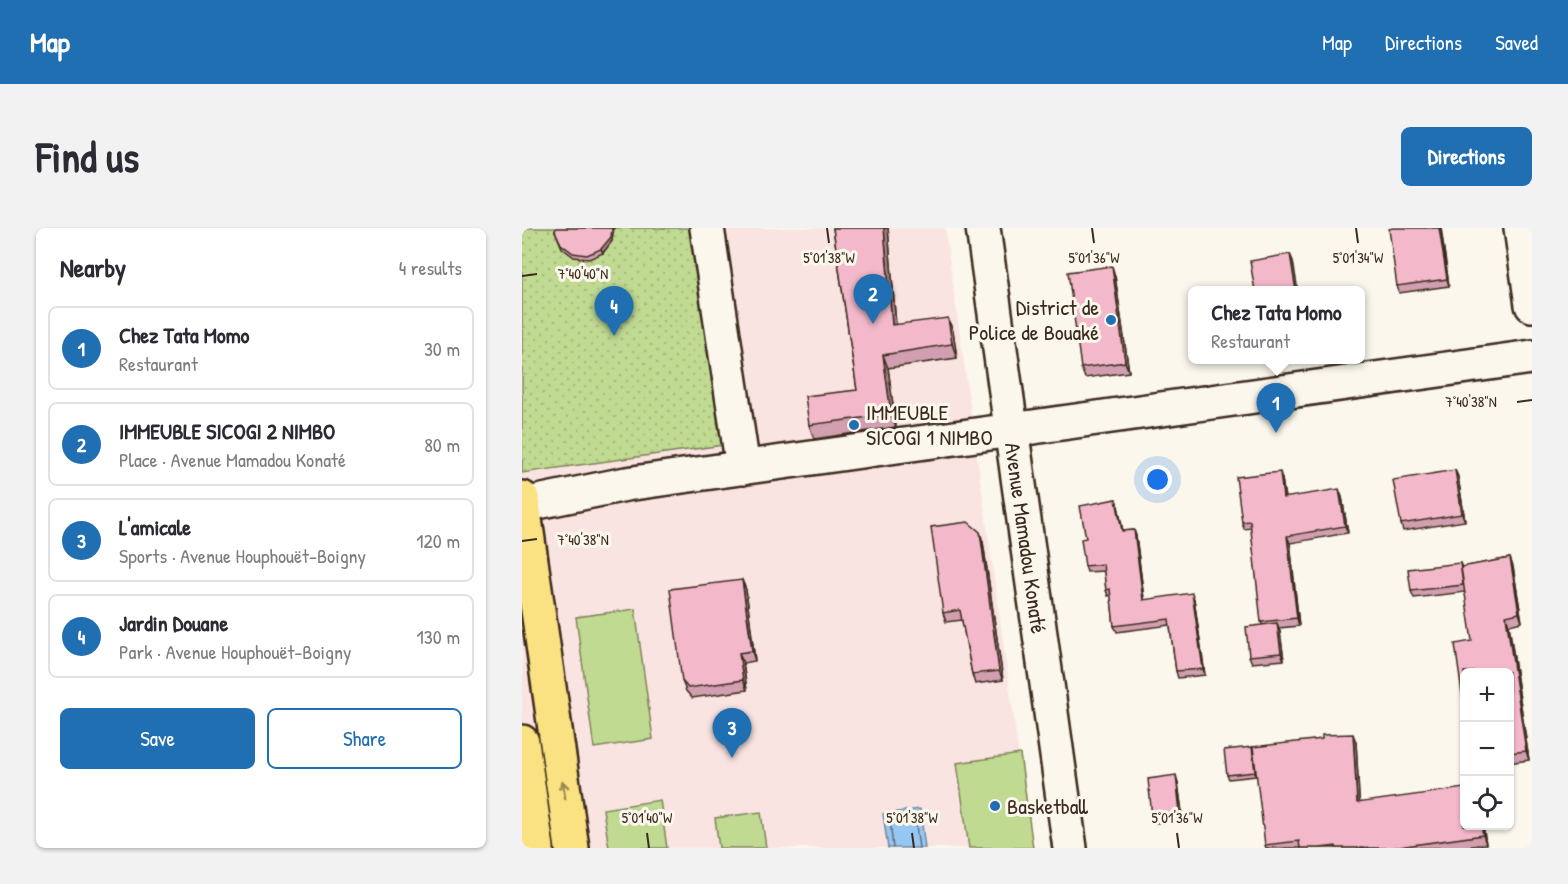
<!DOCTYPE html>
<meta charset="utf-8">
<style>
body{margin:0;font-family:"Patrick Hand",sans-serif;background:#f2f2f3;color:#2b2b33}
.controls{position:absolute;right:18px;bottom:18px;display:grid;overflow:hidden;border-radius:9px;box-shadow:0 2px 4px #0004}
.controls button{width:54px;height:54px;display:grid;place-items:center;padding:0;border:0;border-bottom:2px solid #e1e1e2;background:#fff;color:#2b2b33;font:30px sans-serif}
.you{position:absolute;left:636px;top:252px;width:21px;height:21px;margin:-15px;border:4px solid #fff;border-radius:50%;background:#1a73e8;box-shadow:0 0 0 9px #1a73e833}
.badge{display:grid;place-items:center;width:39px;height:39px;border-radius:50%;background:#1f6fb2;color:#fff;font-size:20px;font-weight:700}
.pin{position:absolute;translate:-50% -50px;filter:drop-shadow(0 2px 3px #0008)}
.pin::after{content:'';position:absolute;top:32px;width:21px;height:18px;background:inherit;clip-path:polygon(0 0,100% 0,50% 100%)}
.popup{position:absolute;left:666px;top:58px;width:177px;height:78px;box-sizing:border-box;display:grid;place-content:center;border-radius:9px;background:#fff;filter:drop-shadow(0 2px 4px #0005);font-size:20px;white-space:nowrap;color:#7c7c81}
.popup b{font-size:22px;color:#2b2b33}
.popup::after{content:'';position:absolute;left:50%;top:100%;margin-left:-12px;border:12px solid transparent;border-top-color:#fff}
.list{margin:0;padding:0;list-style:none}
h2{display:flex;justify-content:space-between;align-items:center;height:78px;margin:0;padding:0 24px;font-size:26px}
h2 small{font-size:20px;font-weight:400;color:#7c7c81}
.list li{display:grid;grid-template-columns:39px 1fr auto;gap:18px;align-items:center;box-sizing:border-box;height:84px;margin:0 12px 12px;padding:0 12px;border:2px solid #e1e1e2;border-radius:9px}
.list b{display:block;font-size:22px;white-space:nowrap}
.list p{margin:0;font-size:20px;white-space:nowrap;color:#7c7c81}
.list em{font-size:20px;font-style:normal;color:#7c7c81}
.actions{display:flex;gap:12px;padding:18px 24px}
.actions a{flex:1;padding:14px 0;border:2px solid #1f6fb2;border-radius:9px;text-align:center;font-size:21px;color:#1f6fb2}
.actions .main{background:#1f6fb2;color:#fff}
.icon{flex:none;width:33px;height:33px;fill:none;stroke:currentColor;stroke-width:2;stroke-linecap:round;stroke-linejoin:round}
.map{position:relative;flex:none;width:1010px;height:620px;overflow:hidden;border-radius:9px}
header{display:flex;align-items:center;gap:36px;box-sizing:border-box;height:84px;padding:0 30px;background:#1f6fb2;color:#fff}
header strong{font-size:28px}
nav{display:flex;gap:33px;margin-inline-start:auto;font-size:21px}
.intro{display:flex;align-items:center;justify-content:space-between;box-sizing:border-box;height:144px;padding:0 36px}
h1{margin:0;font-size:42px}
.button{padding:15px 27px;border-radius:9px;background:#1f6fb2;color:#fff;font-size:21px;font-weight:700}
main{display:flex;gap:36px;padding:0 36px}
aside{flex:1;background:#fff;border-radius:9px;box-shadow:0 2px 4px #0004}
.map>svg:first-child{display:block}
.built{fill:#f9e4e2}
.grass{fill:url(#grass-dots);stroke:#7e8258;stroke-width:1.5}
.garden{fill:#c0da92;stroke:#7e8258;stroke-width:1.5}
.water{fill:#96c7f2;stroke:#72889d;stroke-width:1.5}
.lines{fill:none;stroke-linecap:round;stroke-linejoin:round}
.shore{stroke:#5f6973;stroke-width:1.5}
.minor-casing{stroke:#3b2a1e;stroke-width:38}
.tertiary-casing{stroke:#3b2a1e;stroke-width:38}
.trunk-casing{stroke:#3b2a1e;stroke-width:38}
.minor{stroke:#fbf7ec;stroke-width:33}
.tertiary{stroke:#fbf7ec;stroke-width:33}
.trunk{stroke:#fae181;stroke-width:33}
.wall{fill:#d19faf;stroke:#3b2a1e;stroke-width:1.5}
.shaded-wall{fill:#aa828e;stroke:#3b2a1e;stroke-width:1.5}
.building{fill:#f3b9cb;stroke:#3b2a1e;stroke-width:1.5}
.oneway{stroke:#9a8650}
.ticks{fill:none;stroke:#3b2a1e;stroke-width:2}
.poi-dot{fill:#1f6fb2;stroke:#fbf7ec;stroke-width:2}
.labels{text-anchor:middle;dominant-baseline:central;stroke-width:6;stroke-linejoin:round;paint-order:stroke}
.poi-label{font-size:22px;fill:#3b2a1e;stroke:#fbf7ec;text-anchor:start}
.street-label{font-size:22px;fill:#3b2a1e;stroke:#fbf7ec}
.ticks-label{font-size:15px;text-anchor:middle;fill:#3b2a1e;stroke:#fbf7ec;stroke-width:6;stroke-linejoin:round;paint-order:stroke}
</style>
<header>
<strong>Map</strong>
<nav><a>Map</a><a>Directions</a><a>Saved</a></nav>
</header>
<div class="intro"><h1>Find us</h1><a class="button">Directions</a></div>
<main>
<aside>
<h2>Nearby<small>4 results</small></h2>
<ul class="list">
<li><span class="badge">1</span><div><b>Chez Tata Momo</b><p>Restaurant</p></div><em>30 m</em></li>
<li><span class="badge">2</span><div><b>IMMEUBLE SICOGI 2 NIMBO</b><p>Place · Avenue Mamadou Konaté</p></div><em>80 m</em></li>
<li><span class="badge">3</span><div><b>L'amicale</b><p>Sports · Avenue Houphouët-Boigny</p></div><em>120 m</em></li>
<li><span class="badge">4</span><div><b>Jardin Douane</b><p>Park · Avenue Houphouët-Boigny</p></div><em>130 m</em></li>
</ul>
<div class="actions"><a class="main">Save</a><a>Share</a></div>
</aside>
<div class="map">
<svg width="1010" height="620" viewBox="0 0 1010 620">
<defs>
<pattern id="grass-dots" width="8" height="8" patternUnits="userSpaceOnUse" patternTransform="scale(1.5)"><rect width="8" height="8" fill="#c0da92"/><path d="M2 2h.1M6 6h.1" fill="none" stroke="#a6bb7d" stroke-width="1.8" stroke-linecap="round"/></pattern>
</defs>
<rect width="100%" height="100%" fill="#fbf7ec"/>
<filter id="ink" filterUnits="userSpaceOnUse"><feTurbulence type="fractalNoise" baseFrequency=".0167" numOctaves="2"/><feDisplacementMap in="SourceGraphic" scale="12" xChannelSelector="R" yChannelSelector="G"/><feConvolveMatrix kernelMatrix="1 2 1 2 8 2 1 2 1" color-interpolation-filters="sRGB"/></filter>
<g filter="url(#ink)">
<!-- built -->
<path class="built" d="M0,0H423L510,620H0Z"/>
<!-- grass -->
<path class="grass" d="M0,0H169L201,217L0,245Z"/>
<!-- garden -->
<path class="garden" d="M113,381L131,511L72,520L54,389Z
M498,526L511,620H447L435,535Z
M138,572L145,620H87L81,581Z
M239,584L244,620H197L193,590Z"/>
<!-- water -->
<path class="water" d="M398,581L403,620H366L361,586Z"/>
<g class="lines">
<!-- shore -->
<path class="shore" d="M371,620L368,592L390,588L393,590L397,620"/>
<defs>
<path id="minor" d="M185,0L221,240
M461,0L548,620
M1,277L104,256L1010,129"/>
<path id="tertiary" d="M999,0L1010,77"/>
<path id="trunk" d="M0,270L50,620
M0,514L15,620"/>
</defs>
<!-- minor casing -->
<use href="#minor" class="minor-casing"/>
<!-- tertiary casing -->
<use href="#tertiary" class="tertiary-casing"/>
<!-- trunk casing -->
<use href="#trunk" class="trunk-casing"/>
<!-- minor -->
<use href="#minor" class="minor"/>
<!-- tertiary -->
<use href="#tertiary" class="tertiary"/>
<!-- trunk -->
<use href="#trunk" class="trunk"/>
</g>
<!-- wall -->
<path class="wall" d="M311,0H366L374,97L431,103L435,130L366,140L374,199L292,211L287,197L335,162Z
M919,0L927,58L877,65L875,58Z
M33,3L90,13L81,25L67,31L52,29L40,20Z
M593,48L607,144L563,150L559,140Z
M933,242L936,249L943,293L881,303L879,296Z
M760,251L763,270L820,269L826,305L768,315L777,398L757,400L762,432L730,435L727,428L740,397L729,300L722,301L720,294Z
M596,278L601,303L612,302L614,308L622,372L672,371L683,447L656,450L654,443L648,397L595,404L592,398L589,367L586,368L584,362L582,343L565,344L563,338Z
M461,314L481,452L453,456L450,446L440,392L424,394L421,385Z
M988,330L991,339L1000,394L987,397L1007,532L987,535V444L943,364L892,370L889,363L938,335L940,339Z
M220,352L224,362L233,433L221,435L225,462L170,470L164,463L160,453Z
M834,514L837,574L961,597L964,616L936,620H744L743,617Z
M730,519L731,523L734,548L707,551L705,547Z
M656,555L661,592L633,595L630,588Z"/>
<!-- shaded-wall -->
<path class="shaded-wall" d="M90,0H92L90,13L81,25L79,21Z
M362,0H366L375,111L370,97Z
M917,0L919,1L927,58L925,51Z
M768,26L771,33L776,63H774Z
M590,38L593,48L607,144L603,134Z
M426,90L431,103L435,130L430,116Z
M361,127L366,140L374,199L369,186Z
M933,242L936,249L943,293L940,286Z
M758,244L760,251L764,277L761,270Z
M817,261L820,269L826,305L823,298Z
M594,271L596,278L602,309L600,303Z
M612,302L614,308L623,378L621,372Z
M458,304L461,314L481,452L477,443Z
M765,308L768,315L777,398L775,390Z
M988,330L991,339L1000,394L997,385Z
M220,352L224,362L233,433L230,423Z
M670,365L672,371L683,447L681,441Z
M984,388L987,397L1007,532L1004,523Z
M755,395L758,403L762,432L759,425Z
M217,425L221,435L225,462L221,452Z
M831,506L834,514L838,584L835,575Z
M654,547L656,555L661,592L658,584Z
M959,597H961L964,616L961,607Z"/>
<!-- building -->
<path class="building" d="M34,0H90L89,9L79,21L65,27L51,25L39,16L33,3Z
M311,0H362L370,97L426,90L430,116L361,127L369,186L287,197L283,168L335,162Z
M871,0H917L925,51L875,58L867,1Z
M768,26L774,63H733L728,33Z
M590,38L603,134L559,140L546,44Z
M933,242L940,286L879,296L871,252Z
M758,244L761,270L817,261L823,298L765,308L775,390L739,394L728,293L720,294L714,249Z
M594,271L600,303L612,302L621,372L670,365L681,441L654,443L647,391L592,398L588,361L584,362L581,336L563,338L559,311L564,310L558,278Z
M446,294L458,304L477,443L450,446L438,382L421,385L409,299Z
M988,330L997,385L984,388L1004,523L987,525V444H942V480L933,416L950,413L939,339Z
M938,335L941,357L889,363L886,341Z
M220,352L230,423L217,425L221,452L166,460L160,453L148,361Z
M755,395L759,425L727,428L724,399Z
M831,506L835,575L942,560V597H959L961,607L869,620H814V618L798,620H778L777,613L743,617L731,519L800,511V507Z
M730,519L733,544L705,547L702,522Z
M654,547L658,584L630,588L626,551Z"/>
<!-- one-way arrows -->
<defs><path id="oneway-shaft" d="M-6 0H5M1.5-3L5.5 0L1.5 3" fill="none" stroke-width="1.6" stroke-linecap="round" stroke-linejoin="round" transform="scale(1.5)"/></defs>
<use class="oneway" href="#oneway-shaft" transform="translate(42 562) rotate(-98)"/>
</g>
<!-- ticks -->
<path class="ticks" d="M305,0L307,15M570,0L572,15M834,0L836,15M0,48L15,46M995,174L1010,172M0,313L15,311M125,605L127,620M390,605L392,620M655,605L657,620"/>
<!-- markers -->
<g class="poi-dot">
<circle cx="589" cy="92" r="6"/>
<circle cx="332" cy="197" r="6"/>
<circle cx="473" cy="578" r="6"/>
</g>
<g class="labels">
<!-- poi labels -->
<g class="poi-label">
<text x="577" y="79" text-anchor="end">District de<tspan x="577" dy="25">Police de Bouaké</tspan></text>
<text x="344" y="184">IMMEUBLE<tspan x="344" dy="25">SICOGI 1 NIMBO</tspan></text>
<text x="485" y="578">Basketball</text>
</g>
<!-- street labels -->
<g class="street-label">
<text transform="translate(504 310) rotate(82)">Avenue Mamadou Konaté</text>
</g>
</g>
<g class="ticks-label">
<text x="307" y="35">5°01'38"W</text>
<text x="572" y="35">5°01'36"W</text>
<text x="836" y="35">5°01'34"W</text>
<text x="61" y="51">7°40'40"N</text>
<text x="949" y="179">7°40'38"N</text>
<text x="61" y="317">7°40'38"N</text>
<text x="125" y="595">5°01'40"W</text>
<text x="390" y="595">5°01'38"W</text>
<text x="655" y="595">5°01'36"W</text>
</g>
</svg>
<div class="controls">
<button>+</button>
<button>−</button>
<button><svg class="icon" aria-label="locate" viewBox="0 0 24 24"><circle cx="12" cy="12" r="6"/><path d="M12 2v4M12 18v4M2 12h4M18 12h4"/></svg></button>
</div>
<div class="you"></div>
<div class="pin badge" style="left:754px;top:205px">1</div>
<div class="popup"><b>Chez Tata Momo</b>Restaurant</div>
<div class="pin badge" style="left:351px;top:96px">2</div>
<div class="pin badge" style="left:210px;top:530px">3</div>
<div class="pin badge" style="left:92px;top:108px">4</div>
</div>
</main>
